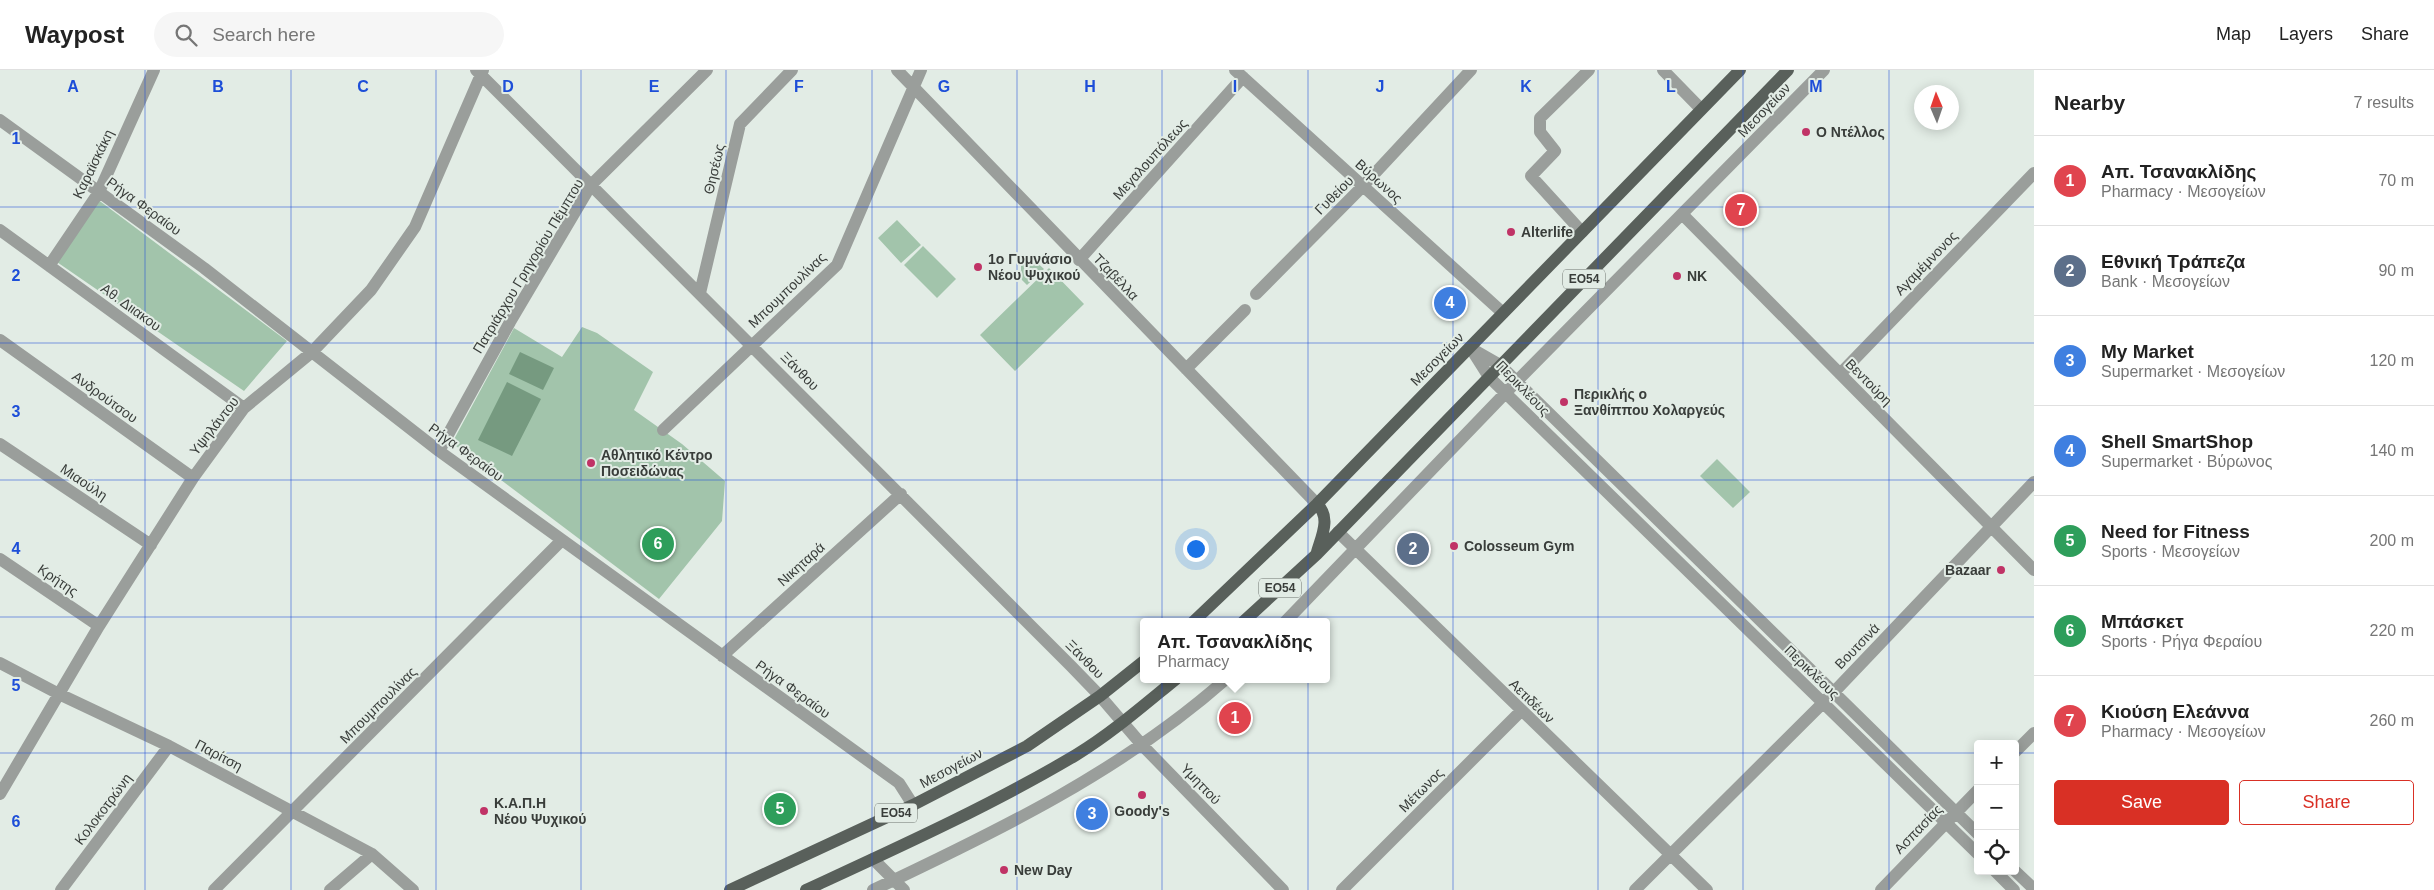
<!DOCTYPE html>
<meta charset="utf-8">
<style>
body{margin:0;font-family:Arial,sans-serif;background:#f6f6f6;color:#222}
.controls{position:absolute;right:15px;bottom:15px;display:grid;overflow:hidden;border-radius:5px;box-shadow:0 2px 12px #0003}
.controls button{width:45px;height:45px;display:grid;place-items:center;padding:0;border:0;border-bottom:1px solid #e0e0e0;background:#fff;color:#222;font:25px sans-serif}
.compass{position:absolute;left:1914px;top:15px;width:45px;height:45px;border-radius:50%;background:#fff;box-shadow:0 2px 12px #0003;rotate:358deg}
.you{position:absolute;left:1195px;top:478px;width:18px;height:18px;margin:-12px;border:4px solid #fff;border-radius:50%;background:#1a73e8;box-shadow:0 0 0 8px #1a73e833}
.badge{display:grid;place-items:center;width:32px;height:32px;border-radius:50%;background:#d93025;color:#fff;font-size:16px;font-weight:700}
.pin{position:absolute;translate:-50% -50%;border:2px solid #fff;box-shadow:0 1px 5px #0006}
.popup{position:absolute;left:1140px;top:548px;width:190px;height:65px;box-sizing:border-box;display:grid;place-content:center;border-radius:5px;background:#fff;filter:drop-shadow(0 1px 4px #0005);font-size:16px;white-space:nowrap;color:#767676}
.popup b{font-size:19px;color:#222}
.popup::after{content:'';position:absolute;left:50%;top:100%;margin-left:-10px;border:10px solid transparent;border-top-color:#fff}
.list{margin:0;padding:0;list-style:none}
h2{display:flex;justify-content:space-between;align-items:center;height:65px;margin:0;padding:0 20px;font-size:21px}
h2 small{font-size:16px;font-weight:400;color:#767676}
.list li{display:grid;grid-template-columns:32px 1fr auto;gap:15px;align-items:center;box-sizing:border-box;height:90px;padding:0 20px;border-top:1px solid #e0e0e0}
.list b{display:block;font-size:19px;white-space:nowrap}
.list p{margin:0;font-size:16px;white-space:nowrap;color:#767676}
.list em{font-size:16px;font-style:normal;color:#767676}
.actions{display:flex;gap:10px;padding:15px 20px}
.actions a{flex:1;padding:11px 0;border:1px solid #d93025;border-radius:5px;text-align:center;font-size:18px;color:#d93025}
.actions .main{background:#d93025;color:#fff}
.icon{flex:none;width:28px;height:28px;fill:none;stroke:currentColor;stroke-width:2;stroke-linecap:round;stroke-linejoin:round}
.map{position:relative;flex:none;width:2034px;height:820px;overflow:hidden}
header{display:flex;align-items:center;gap:30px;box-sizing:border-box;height:70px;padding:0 25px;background:#fff;border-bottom:1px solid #e0e0e0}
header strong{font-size:24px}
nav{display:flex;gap:28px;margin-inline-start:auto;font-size:18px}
.search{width:350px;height:45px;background:#f6f6f6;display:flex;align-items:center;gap:12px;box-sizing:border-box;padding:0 18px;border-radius:28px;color:#767676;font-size:19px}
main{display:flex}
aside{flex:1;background:#fff}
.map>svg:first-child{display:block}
.green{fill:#a2c4ab}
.water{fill:#769a80}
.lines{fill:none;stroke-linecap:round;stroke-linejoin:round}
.minor{stroke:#9a9e9b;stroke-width:12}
.major{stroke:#59605b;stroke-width:12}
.grid{fill:none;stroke:#1d4ed8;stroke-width:1;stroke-opacity:0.55}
.poi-dot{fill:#c03366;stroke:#e2ece5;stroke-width:2}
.labels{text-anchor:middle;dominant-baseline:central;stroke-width:4;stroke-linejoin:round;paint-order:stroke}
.shield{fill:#e2ece5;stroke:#6c726d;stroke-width:1}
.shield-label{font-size:12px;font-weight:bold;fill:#393d3a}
.street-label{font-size:14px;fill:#393d3a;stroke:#e2ece5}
.poi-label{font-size:14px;font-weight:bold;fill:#393d3a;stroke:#e2ece5;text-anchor:start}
.grid-label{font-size:16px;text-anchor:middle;font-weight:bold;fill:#1d4ed8;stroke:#e2ece5;stroke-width:4;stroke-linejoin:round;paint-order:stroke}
</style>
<header>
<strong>Waypost</strong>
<div class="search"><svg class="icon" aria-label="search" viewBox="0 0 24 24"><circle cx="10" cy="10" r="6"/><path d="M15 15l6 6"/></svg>Search here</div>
<nav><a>Map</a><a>Layers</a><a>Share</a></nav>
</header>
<main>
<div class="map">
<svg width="2034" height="820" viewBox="0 0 2034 820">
<rect width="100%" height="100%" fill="#e2ece5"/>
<!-- green -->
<path class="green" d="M97,129L287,271L244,321L54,190Z
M897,150L921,175L901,193L878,168Z
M923,176L956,209L937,228L904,195Z
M1026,185L1031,187L1044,199L1027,215L1021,209V190Z
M1049,198L1084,234L1015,301L980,265Z
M582,257L597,263L653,302L634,340L682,374L725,411L722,451L659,529L452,373L514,258L562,287Z
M1717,389L1750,422L1733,438L1700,406Z"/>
<!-- water -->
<path class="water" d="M520,282L554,298L543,320L509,304Z
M507,312L541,329L512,386L478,370Z"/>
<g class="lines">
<!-- minor -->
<path class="minor" d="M476,0L1071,596L1100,626L1142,675L1283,820
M897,0L1317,434
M1235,0L1503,243
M1663,0L1701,39
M0,50L204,198L439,381L899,713L913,735
M1683,145L2034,500
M0,160L244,338
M1582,162L1531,106L1555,81L1540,62V48L1589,0
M1079,190L1243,7
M49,196L99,122L154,0
M700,223L740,54L792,0
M1256,224L1363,116L1471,0
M0,270L193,408
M1470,277L1489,307L1978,784
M1472,279L1500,295L1978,764
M1186,299L1245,240
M1840,304L2034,103
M663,360L837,195L921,0
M0,374L151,475
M439,381L510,252L591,115L707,0
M1338,462L1707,820
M0,489L99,556
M1285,552L1517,311L1824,0
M722,586L901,424
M0,593L59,624L169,676L372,784L413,820
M2015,682L2034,663
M0,724L99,556L193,408L244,338L312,282L371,220L415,157L483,0
M873,789L904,820
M1995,801L2014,820
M2015,801L2034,819
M61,820L169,676
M214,820L562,470
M330,820L372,784
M873,820C998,761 1122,701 1226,609
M1342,820L1521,641
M1635,820L1834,622L2034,412
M1881,820L1978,720"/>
<!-- major -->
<path class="major" d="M1317,434C1331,447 1322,465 1317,482
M1193,552L1317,434L1740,0
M1243,552L1317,484L1788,0
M730,820L913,735L1027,676L1100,626L1144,591
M806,820C897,778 990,736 1076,685C1112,663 1144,635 1176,609"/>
</g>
<!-- grid -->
<path class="grid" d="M145,0V820M291,0V820M436,0V820M581,0V820M726,0V820M872,0V820M1017,0V820M1162,0V820M1308,0V820M1453,0V820M1598,0V820M1743,0V820M1889,0V820M0,137H2034M0,273H2034M0,410H2034M0,547H2034M0,683H1978M2015,683H2034"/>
<!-- markers -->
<g class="poi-dot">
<circle cx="1806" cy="62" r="5"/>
<circle cx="1511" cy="162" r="5"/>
<circle cx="978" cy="197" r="5"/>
<circle cx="1677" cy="206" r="5"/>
<circle cx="1564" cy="332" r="5"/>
<circle cx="591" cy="393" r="5"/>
<circle cx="1454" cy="476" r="5"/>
<circle cx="2001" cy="500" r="5"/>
<circle cx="1142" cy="725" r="5"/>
<circle cx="484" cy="741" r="5"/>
<circle cx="1004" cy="800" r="5"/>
</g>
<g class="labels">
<!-- shield labels -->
<g class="shield">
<rect x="1563" y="199.5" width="42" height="19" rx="4"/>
<rect x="1259" y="508.5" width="42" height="19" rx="4"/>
<rect x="875" y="733.5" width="42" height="19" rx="4"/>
</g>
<g class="shield-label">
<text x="1584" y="209">ΕΟ54</text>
<text x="1280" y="518">ΕΟ54</text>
<text x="896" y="743">ΕΟ54</text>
</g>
<!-- street labels -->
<g class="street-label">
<text transform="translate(1764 40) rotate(-46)">Μεσογείων</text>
<text transform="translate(1150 89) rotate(-48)">Μεγαλουπόλεως</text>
<text transform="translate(93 94) rotate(-64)">Καραϊσκάκη</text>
<text transform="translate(714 99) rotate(-77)">Θησέως</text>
<text transform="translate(1379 111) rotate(42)">Βύρωνος</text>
<text transform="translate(1334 125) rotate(-45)">Γυθείου</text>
<text transform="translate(144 136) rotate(36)">Ρήγα Φεραίου</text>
<text transform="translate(1926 193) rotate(-46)">Αγαμέμνονος</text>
<text transform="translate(528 196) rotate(-59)">Πατριάρχου Γρηγορίου Πέμπτου</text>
<text transform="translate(1116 207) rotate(46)">Τζαβέλλα</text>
<text transform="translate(787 220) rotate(-44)">Μπουμπουλίνας</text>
<text transform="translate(131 237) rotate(36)">Αθ. Διιακου</text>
<text transform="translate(1437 289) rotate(-45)">Μεσογείων</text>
<text transform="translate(800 301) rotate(45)">Ξάνθου</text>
<text transform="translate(1869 312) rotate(45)">Βεντούρη</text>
<text transform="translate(1523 318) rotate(46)">Περικλέους</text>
<text transform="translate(105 327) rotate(36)">Ανδρούτσου</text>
<text transform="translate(214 356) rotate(-52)">Υψηλάντου</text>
<text transform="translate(466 382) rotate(36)">Ρήγα Φεραίου</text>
<text transform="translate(84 412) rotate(34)">Μιαούλη</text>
<text transform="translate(801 494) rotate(-42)">Νικηταρά</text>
<text transform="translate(58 510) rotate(34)">Κρήτης</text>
<text transform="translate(1857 576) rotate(-46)">Βουτσινά</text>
<text transform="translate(1085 589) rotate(45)">Ξάνθου</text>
<text transform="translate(1812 602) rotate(44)">Περικλέους</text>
<text transform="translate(793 619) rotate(36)">Ρήγα Φεραίου</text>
<text transform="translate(1532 631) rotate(44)">Αετιδέων</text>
<text transform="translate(378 635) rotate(-45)">Μπουμπουλίνας</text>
<text transform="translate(219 685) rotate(28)">Παρίτση</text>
<text transform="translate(951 698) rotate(-28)">Μεσογείων</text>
<text transform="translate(1201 714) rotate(46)">Υμηττού</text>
<text transform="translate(1421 720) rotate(-45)">Μέτωνος</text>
<text transform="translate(103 739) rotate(-53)">Κολοκοτρώνη</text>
<text transform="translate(1918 759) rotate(-46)">Ασπασίας</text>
</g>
<!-- poi labels -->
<g class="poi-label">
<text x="1816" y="62">Ο Ντέλλος</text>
<text x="1521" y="162">Alterlife</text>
<text x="988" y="189">1ο Γυμνάσιο<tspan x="988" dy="16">Νέου Ψυχικού</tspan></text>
<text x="1687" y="206">NK</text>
<text x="1574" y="324">Περικλής ο<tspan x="1574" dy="16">Ξανθίππου Χολαργεύς</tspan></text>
<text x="601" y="385">Αθλητικό Κέντρο<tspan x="601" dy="16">Ποσειδώνας</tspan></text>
<text x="1464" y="476">Colosseum Gym</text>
<text x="1991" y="500" text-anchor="end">Bazaar</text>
<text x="494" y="733">Κ.Α.Π.Η<tspan x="494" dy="16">Νέου Ψυχικού</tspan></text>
<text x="1142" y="741" text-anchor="middle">Goody's</text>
<text x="1014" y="800">New Day</text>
</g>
</g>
<g class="grid-label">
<text x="73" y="22">A</text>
<text x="218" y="22">B</text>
<text x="363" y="22">C</text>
<text x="508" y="22">D</text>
<text x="654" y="22">E</text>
<text x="799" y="22">F</text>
<text x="944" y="22">G</text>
<text x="1090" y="22">H</text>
<text x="1235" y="22">I</text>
<text x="1380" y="22">J</text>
<text x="1526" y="22">K</text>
<text x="1671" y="22">L</text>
<text x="1816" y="22">M</text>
<text x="16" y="74">1</text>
<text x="16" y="211">2</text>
<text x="16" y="347">3</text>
<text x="16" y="484">4</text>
<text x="16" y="621">5</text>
<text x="16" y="757">6</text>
</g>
</svg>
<div class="controls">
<button>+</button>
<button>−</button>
<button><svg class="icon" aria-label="locate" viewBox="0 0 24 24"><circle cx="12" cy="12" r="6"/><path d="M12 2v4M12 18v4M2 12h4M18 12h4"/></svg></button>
</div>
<svg class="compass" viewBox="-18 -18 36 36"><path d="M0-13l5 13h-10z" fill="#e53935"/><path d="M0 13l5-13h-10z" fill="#767676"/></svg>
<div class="you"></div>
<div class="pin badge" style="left:1235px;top:648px;background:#e0444e">1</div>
<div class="popup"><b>Απ. Τσανακλίδης</b>Pharmacy</div>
<div class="pin badge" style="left:1413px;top:479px;background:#5c6f8a">2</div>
<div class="pin badge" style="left:1092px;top:744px;background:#3f7fe0">3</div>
<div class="pin badge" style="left:1450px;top:233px;background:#3f7fe0">4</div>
<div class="pin badge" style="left:780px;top:739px;background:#2e9e5b">5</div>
<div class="pin badge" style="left:658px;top:474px;background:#2e9e5b">6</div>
<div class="pin badge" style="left:1741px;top:140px;background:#e0444e">7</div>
</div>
<aside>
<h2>Nearby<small>7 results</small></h2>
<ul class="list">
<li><span class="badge" style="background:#e0444e">1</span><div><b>Απ. Τσανακλίδης</b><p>Pharmacy · Μεσογείων</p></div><em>70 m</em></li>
<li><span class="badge" style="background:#5c6f8a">2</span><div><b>Εθνική Τράπεζα</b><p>Bank · Μεσογείων</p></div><em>90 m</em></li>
<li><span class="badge" style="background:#3f7fe0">3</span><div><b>My Market</b><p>Supermarket · Μεσογείων</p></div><em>120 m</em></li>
<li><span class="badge" style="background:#3f7fe0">4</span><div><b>Shell SmartShop</b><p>Supermarket · Βύρωνος</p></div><em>140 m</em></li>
<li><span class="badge" style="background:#2e9e5b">5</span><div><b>Need for Fitness</b><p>Sports · Μεσογείων</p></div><em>200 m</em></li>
<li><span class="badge" style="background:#2e9e5b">6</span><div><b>Μπάσκετ</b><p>Sports · Ρήγα Φεραίου</p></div><em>220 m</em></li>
<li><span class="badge" style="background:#e0444e">7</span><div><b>Κιούση Ελεάννα</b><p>Pharmacy · Μεσογείων</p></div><em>260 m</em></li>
</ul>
<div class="actions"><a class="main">Save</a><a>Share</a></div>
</aside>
</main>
